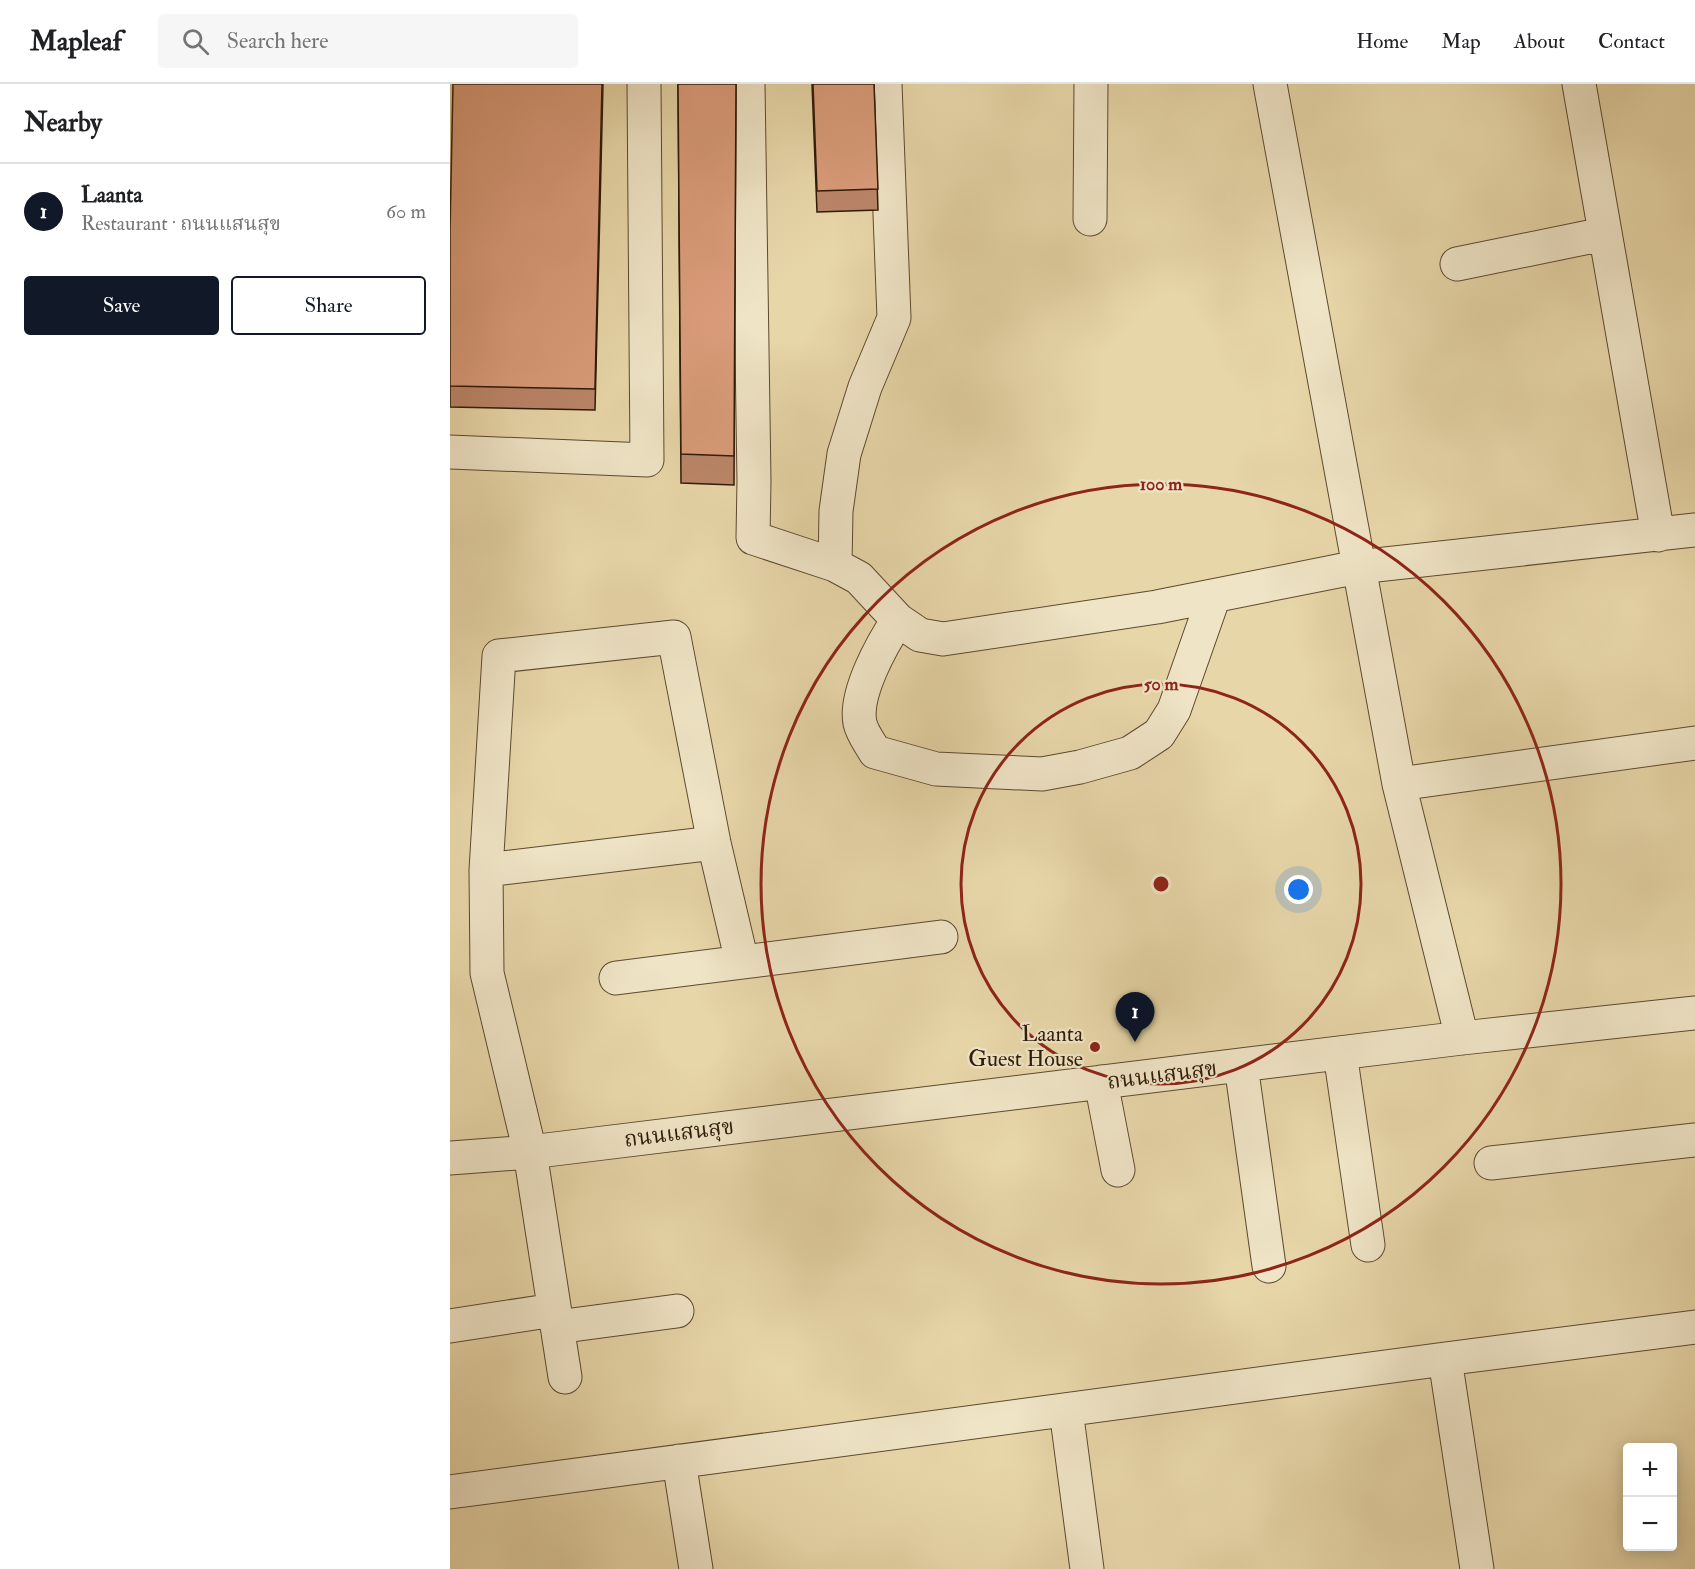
<!DOCTYPE html>
<meta charset="utf-8">
<style>
body{margin:0;font-family:"IM FELL Double Pica","Noto Serif Thai",serif;background:#f6f6f6;color:#202124}
.controls{position:absolute;right:18px;bottom:18px;display:grid;overflow:hidden;border-radius:6px;box-shadow:0 3px 15px #0003}
.controls button{width:54px;height:54px;display:grid;place-items:center;padding:0;border:0;border-bottom:2px solid #e0e0e0;background:#fff;color:#202124;font:30px sans-serif}
.you{position:absolute;left:849px;top:806px;width:21px;height:21px;margin:-15px;border:4px solid #fff;border-radius:50%;background:#1a73e8;box-shadow:0 0 0 9px #1a73e833}
.badge{display:grid;place-items:center;width:39px;height:39px;border-radius:50%;background:#111827;color:#fff;font-size:20px;font-weight:700}
.pin{position:absolute;translate:-50% -50px;filter:drop-shadow(0 2px 3px #0008)}
.pin::after{content:'';position:absolute;top:32px;width:21px;height:18px;background:inherit;clip-path:polygon(0 0,100% 0,50% 100%)}
.list{margin:0;padding:0;list-style:none}
h2{display:flex;justify-content:space-between;align-items:center;height:78px;margin:0;padding:0 24px;font-size:26px}
h2 small{font-size:20px;font-weight:400;color:#757577}
.list li{display:grid;grid-template-columns:39px 1fr auto;gap:18px;align-items:center;box-sizing:border-box;height:96px;padding:0 24px;border-top:2px solid #e0e0e0}
.list b{display:block;font-size:22px;white-space:nowrap}
.list p{margin:0;font-size:20px;white-space:nowrap;color:#757577}
.list em{font-size:20px;font-style:normal;color:#757577}
.actions{display:flex;gap:12px;padding:18px 24px}
.actions a{flex:1;padding:14px 0;border:2px solid #111827;border-radius:6px;text-align:center;font-size:21px;color:#111827}
.actions .main{background:#111827;color:#fff}
.icon{flex:none;width:33px;height:33px;fill:none;stroke:currentColor;stroke-width:2;stroke-linecap:round;stroke-linejoin:round}
.map{position:relative;flex:none;width:1245px;height:1485px;overflow:hidden}
header{display:flex;align-items:center;gap:36px;box-sizing:border-box;height:84px;padding:0 30px;background:#fff;border-bottom:2px solid #e0e0e0}
header strong{font-size:28px}
nav{display:flex;gap:33px;margin-inline-start:auto;font-size:21px}
.search{width:420px;height:54px;background:#f6f6f6;display:flex;align-items:center;gap:15px;box-sizing:border-box;padding:0 21px;border-radius:6px;color:#757577;font-size:22px}
main{display:flex}
aside{flex:1;background:#fff}
.map>svg:first-child{display:block}
.lines{fill:none;stroke-linecap:round;stroke-linejoin:round}
.minor-casing{stroke:#5c492f;stroke-width:35}
.minor{stroke:#efe4c6;stroke-width:33}
.wall{fill:#bb8669;stroke:#2e1a07;stroke-width:1.5}
.building{fill:#da9c7a;stroke:#2e1a07;stroke-width:1.5}
.ring{fill:none;stroke:#8f2418;stroke-width:3}
.poi-dot{fill:#8f2418;stroke:#efe4c6;stroke-width:2}
.labels{text-anchor:middle;dominant-baseline:central;stroke-width:4.5;stroke-linejoin:round;paint-order:stroke}
.poi-label{font-size:22px;fill:#2e1a07;stroke:#efe4c6;text-anchor:end}
.street-label{font-size:22px;fill:#2e1a07;stroke:#efe4c6}
.centre{fill:#8f2418;stroke:#efe4c6;stroke-width:3}
.ring-label{font-size:18px;text-anchor:middle;font-weight:bold;fill:#8f2418;stroke:#efe4c6;stroke-width:4.5;stroke-linejoin:round;paint-order:stroke}
</style>
<header>
<strong>Mapleaf</strong>
<div class="search"><svg class="icon" aria-label="search" viewBox="0 0 24 24"><circle cx="10" cy="10" r="6"/><path d="M15 15l6 6"/></svg>Search here</div>
<nav><a>Home</a><a>Map</a><a>About</a><a>Contact</a></nav>
</header>
<main>
<aside>
<h2>Nearby<small></small></h2>
<ul class="list">
<li><span class="badge">1</span><div><b>Laanta</b><p>Restaurant · ถนนแสนสุข</p></div><em>60 m</em></li>
</ul>
<div class="actions"><a class="main">Save</a><a>Share</a></div>
</aside>
<div class="map">
<svg width="1245" height="1485" viewBox="0 0 1245 1485">
<rect width="100%" height="100%" fill="#e7d6a8"/>
<filter id="stains"><feTurbulence type="fractalNoise" baseFrequency=".00333" numOctaves="4"/><feColorMatrix values="0 0 0 0 .2 0 0 0 0 .09 0 0 0 0 .02 0 0 0 .5 -.17"/></filter>
<radialGradient id="worn" r=".72"><stop offset=".6" stop-color="#630" stop-opacity="0"/><stop offset="1" stop-color="#630" stop-opacity=".3"/></radialGradient>
<g class="lines">
<defs>
<path id="minor" d="M298,0L304,397L303,454L385,481L409,494L448,536L470,551L493,555L707,523L908,483L1245,446
M820,0L949,700L1012,954
M1129,0L1208,451
M640,135L641,0
M1007,180L1154,150
M0,368L197,376L194,0
M385,481L386,427L394,370L415,303L444,234L435,0
M448,536C432,560 404,610 410,639C412,649 420,659 425,668L486,685L592,690L630,683L680,669L709,650L724,626L764,512
M949,700L1245,659
M36,786L264,759
M166,894L491,853
M890,969L918,1161
M791,981L819,1182
M651,998L668,1086
M0,1074L80,1068L1012,954L1245,929
M1041,1079L1245,1056
M0,1242L104,1226
M107,1243L227,1227
M995,1275L1027,1485
M115,1293L80,1068L37,889L36,786L49,572L224,553L264,759L292,878
M616,1326L637,1485
M229,1377L246,1485
M0,1408L995,1275L1245,1243"/>
</defs>
<!-- minor casing -->
<use href="#minor" class="minor-casing"/>
<!-- minor -->
<use href="#minor" class="minor"/>
</g>
<!-- wall -->
<path class="wall" d="M153,0L145,326L0,323V145Z
M228,0H286L284,401L231,399Z
M362,0H424L428,126L367,128Z"/>
<!-- building -->
<path class="building" d="M3,0H152L145,305L0,302V145Z
M228,0H286L284,372L231,370Z
M363,0H424L428,105L367,107Z"/>
<!-- distance rings -->
<g class="ring">
<circle cx="711" cy="800" r="200"/>
<circle cx="711" cy="800" r="400"/>
</g>
<!-- markers -->
<circle class="poi-dot" cx="645" cy="963" r="6"/>
<g class="labels">
<!-- poi labels -->
<g class="poi-label">
<text x="633" y="950">Laanta<tspan x="633" dy="25">Guest House</tspan></text>
</g>
<!-- street labels -->
<g class="street-label">
<text transform="translate(712 991) rotate(-7)">ถนนแสนสุข</text>
<text transform="translate(229 1049) rotate(-7)">ถนนแสนสุข</text>
</g>
</g>
<circle cx="711" cy="800" r="9" class="centre"/>
<g class="ring-label">
<text x="711" y="406">100 m</text>
<text x="711" y="606">50 m</text>
</g>
<rect width="100%" height="100%" filter="url(#stains)"/>
<rect width="100%" height="100%" fill="url(#worn)"/>
</svg>
<div class="controls">
<button>+</button>
<button>−</button>
</div>
<div class="you"></div>
<div class="pin badge" style="left:685px;top:958px">1</div>
</div>
</main>
